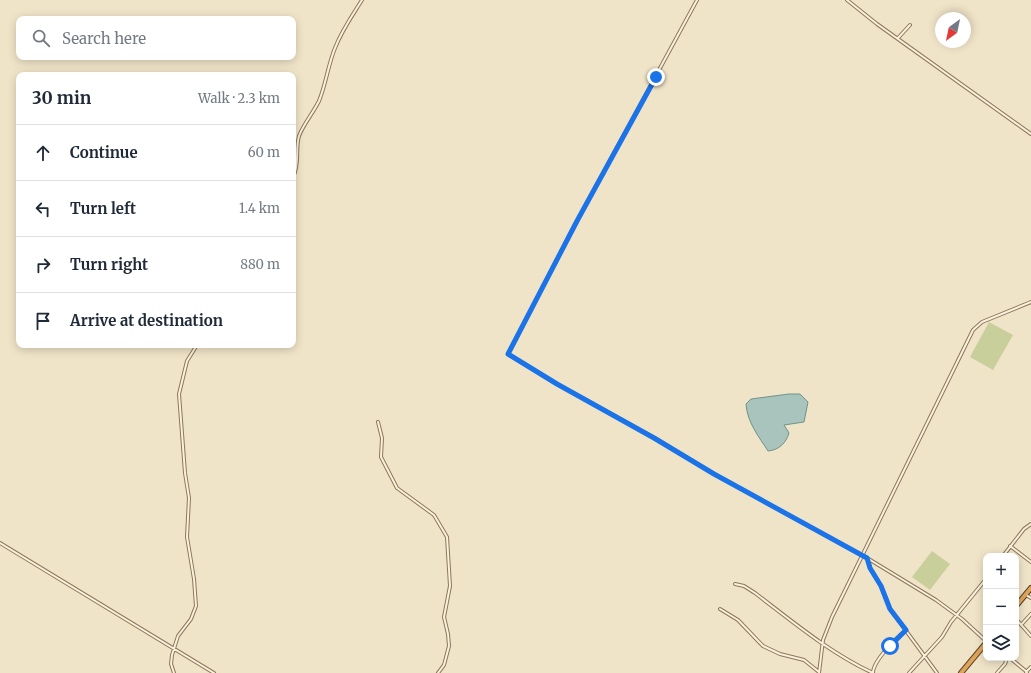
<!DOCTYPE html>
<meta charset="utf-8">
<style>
body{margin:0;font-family:Merriweather,serif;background:#f6f6f7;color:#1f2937}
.controls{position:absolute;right:12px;bottom:12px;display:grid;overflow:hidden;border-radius:8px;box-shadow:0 2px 10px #0003}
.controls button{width:36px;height:36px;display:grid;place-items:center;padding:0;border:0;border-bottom:1px solid #e0e1e3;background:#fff;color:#1f2937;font:20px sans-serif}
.compass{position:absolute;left:935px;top:12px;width:36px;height:36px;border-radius:50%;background:#fff;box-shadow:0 2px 10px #0003;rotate:213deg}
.stop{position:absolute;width:12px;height:12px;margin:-9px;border:3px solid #1a73e8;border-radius:50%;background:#fff}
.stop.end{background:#1a73e8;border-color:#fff;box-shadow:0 1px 4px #0008}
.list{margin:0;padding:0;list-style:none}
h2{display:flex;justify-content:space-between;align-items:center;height:52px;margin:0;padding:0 16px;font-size:17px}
h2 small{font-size:13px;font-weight:400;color:#747a83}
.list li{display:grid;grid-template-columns:26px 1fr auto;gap:12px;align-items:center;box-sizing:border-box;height:56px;padding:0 16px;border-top:1px solid #e0e1e3}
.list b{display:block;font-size:15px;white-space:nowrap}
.list em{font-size:13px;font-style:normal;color:#747a83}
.icon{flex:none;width:22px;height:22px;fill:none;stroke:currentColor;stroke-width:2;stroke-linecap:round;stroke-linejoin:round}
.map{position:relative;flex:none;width:1031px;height:673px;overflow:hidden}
.search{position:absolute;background:#fff;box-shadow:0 2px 10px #0003;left:16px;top:16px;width:280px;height:44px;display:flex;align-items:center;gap:10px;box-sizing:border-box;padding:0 14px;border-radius:8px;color:#747a83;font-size:15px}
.panel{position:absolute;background:#fff;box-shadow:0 2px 10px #0003;left:16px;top:72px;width:280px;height:276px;border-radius:8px}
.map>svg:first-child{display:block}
.green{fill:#c9cf9b}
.water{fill:#a9c4bc;stroke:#6f938a}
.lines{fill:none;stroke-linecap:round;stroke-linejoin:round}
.street-casing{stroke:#8d765c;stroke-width:4}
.highway-casing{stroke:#5b4430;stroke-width:6}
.street{stroke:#faf1dc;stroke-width:2}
.highway{stroke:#e0a458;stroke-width:4}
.route{stroke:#1a73e8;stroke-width:5}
</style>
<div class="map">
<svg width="1031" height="673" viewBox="0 0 1031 673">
<rect width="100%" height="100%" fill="#f0e4c8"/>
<!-- green -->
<path class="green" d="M989,322L1013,335L993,370L970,357Z
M932,551L950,564L930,590L912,577Z"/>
<!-- water -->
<path class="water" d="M789,394H800L808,402L804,422L784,425L789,433C786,443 779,450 768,451C759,437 747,422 746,404L751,399Z"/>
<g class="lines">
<defs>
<path id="street" d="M697,0L577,221L508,354L557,384L655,438L714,474L867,558L936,600L962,619L986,641
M847,0L877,24L1031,134
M898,38L910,25
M293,177C300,164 295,150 299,136C303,125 313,113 319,101C326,84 328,65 335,48C342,30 352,16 362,0
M378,422L382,438L381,457L397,488L434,515L447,537L450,586L444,617L448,634L449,646L444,665L438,673
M0,543L214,673
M1010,546L1031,562
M1003,556L1024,529L1031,524
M868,559L870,568L881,586L890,609L937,673
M735,584L744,586L755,593C793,622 830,653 873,673
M1026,595L1031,598
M720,609L738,620L763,646L780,654L804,660L819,672
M1016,619L1031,636
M1021,625L1031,614
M1010,658L1027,672
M1026,672L1031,667
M174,673L171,664L172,655L178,636L191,619L196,606L194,579L187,537L189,498L185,473L179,394L187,361L197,345
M819,673L823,640L832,617L973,330L982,322L1031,302
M873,673C873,661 896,638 906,630
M909,673L942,637L951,622L986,579
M997,673L1005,664L1007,658"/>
<path id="highway" d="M1016,606L1031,588
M961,673L986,643"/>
</defs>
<!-- street casing -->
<use href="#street" class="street-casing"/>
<!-- highway casing -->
<use href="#highway" class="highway-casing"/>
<!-- street -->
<use href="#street" class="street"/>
<!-- highway -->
<use href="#highway" class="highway"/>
</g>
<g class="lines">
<!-- route -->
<path class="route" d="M656,77L577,221L508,354L557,384L654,438L714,474L867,558L870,568L881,586L890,609L906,630L890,646"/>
</g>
</svg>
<div class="controls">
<button>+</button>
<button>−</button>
<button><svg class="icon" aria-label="layers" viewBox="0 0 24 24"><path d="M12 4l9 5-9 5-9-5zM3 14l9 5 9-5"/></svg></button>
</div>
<svg class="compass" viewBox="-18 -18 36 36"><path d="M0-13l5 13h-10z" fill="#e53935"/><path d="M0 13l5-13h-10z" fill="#747a83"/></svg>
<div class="stop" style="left:890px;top:646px"></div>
<div class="stop end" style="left:656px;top:77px"></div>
<div class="search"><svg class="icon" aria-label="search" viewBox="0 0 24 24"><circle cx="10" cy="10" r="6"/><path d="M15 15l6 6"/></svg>Search here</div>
<section class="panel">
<h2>30 min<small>Walk · 2.3 km</small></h2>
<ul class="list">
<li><svg class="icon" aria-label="ahead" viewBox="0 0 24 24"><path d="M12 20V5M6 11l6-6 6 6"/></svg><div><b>Continue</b></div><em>60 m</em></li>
<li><svg class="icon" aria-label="left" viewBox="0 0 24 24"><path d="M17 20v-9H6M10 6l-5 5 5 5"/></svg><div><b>Turn left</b></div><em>1.4 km</em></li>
<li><svg class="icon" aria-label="right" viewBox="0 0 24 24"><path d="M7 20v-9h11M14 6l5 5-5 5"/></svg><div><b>Turn right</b></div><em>880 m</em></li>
<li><svg class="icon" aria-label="arrive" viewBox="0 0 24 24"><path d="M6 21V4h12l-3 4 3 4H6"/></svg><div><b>Arrive at destination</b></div></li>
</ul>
</section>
</div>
